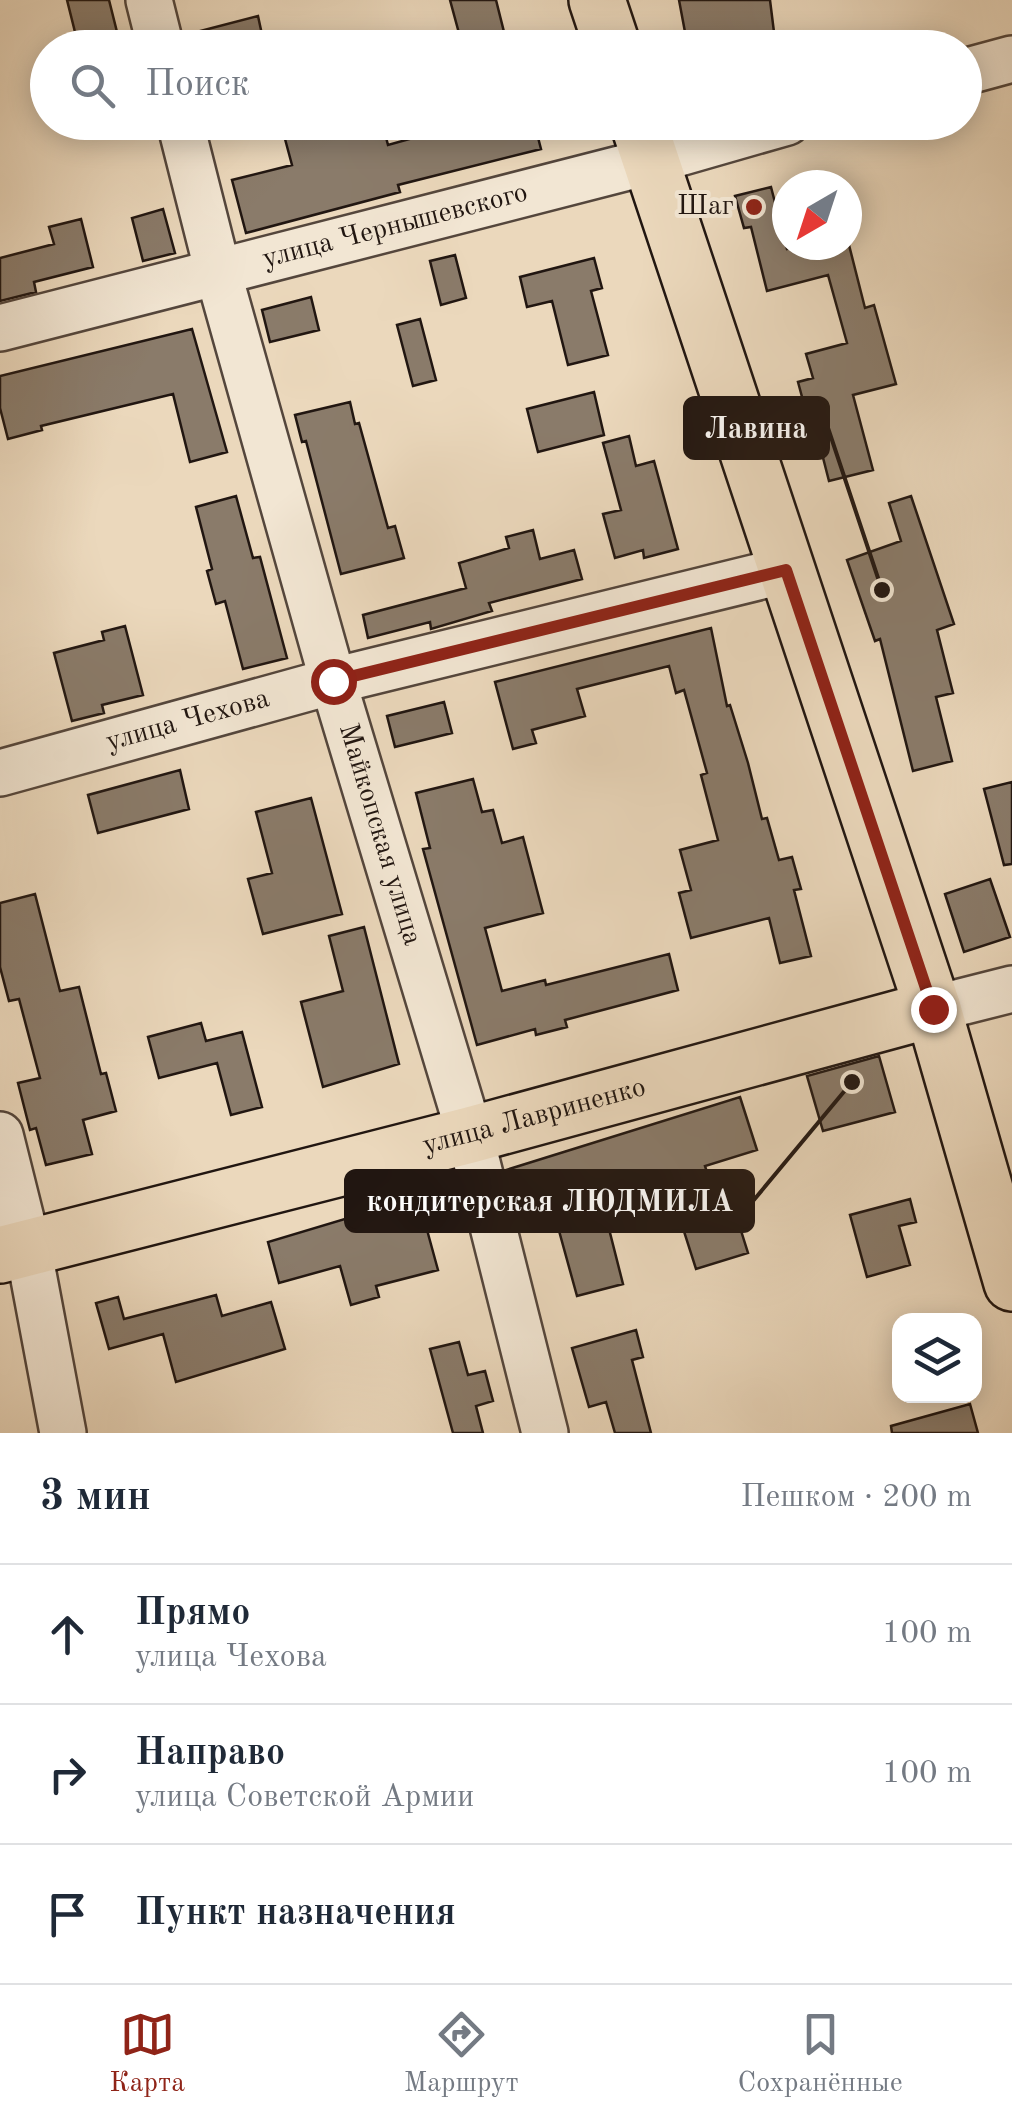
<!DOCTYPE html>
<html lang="ru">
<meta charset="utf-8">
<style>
body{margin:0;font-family:"Old Standard TT",serif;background:#f2f2f3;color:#1f2937}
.controls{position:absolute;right:30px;bottom:30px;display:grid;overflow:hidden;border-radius:20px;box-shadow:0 5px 25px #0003}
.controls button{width:90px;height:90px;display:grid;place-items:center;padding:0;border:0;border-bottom:2px solid #e0e1e3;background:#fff;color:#1f2937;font:50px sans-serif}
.compass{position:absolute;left:772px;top:170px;width:90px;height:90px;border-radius:50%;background:#fff;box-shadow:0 5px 25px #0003;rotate:219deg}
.stop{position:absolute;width:30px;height:30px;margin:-22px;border:8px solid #8f2418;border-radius:50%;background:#fff}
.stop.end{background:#8f2418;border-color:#fff;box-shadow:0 2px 10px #0008}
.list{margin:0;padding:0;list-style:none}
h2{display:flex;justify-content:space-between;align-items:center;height:130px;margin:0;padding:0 40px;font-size:42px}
h2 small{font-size:32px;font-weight:400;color:#747a83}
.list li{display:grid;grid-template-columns:65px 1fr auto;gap:30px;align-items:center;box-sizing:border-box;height:140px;padding:0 40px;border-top:2px solid #e0e1e3}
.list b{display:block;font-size:38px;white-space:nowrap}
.list p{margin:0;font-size:32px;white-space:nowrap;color:#747a83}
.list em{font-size:32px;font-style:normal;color:#747a83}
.icon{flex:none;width:55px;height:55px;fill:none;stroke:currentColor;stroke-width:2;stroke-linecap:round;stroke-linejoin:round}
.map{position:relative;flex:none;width:1012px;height:1433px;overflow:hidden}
.search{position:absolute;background:#fff;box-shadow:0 5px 25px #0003;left:30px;right:30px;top:30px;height:110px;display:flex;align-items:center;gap:25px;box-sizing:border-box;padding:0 35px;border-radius:55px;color:#747a83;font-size:38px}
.sheet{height:550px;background:#fff}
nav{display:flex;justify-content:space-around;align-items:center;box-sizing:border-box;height:140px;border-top:2px solid #e0e1e3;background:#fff;font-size:28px;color:#747a83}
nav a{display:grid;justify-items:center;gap:5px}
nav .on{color:#8f2418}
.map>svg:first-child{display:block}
.building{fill:#8a7b6a;stroke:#211611;stroke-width:2.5}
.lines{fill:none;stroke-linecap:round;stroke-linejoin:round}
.minor-casing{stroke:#54463c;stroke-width:50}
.major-casing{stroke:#211611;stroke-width:60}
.minor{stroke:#f2e6d3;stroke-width:45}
.major{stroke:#ebd8bc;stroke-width:55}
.route{stroke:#8f2418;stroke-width:12}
.poi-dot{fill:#8f2418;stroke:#f2e6d3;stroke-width:4}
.labels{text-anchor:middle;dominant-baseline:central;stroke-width:8;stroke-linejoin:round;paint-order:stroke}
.poi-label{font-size:28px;fill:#211611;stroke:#f2e6d3;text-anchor:end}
.street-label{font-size:28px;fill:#211611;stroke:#f2e6d3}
.leader{fill:none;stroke:#211611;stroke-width:4}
.callout-dot{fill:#211611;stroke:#f2e6d3;stroke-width:4}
.callout{fill:#211611;stroke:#211611;stroke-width:4}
.callout-label{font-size:30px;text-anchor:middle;font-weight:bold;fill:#fff}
</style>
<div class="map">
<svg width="1012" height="1433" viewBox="0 0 1012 1433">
<rect width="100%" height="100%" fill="#ebd8bc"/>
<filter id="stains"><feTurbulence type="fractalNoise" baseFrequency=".002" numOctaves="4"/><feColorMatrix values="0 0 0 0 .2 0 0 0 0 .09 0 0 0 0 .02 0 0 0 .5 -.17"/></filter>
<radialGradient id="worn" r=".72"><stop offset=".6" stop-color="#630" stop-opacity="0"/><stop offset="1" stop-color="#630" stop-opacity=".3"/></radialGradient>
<!-- building -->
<path class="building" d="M67,0H109L121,48H79Z
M450,0H496L507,44L463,48Z
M679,0H770L774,32L710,48H688Z
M258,16L264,44L252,48H186L185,35Z
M348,122H382L388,145L449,128L451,135L498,122H534L541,149L398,185L400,192L246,233L232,180L292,165L285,139Z
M771,187L787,249L804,245H849L865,308L874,305L896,384L853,395L873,470L829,481L810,407L805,408L798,382L813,378L806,354L847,343L828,275L767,291L751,227L744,228L735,196Z
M163,209L175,253L143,261L132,218Z
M81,219L93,267L34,282L36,292L0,301V258L54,244L49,227Z
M455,255L466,298L441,305L430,261Z
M594,258L602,288L591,291L608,355L568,365L552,301L527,307L520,277Z
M311,297L319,330L270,342L262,310Z
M420,319L436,380L413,386L397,325Z
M192,329L227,452L190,462L173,394L41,426L42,430L8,439L0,408V376Z
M594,392L604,435L538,452L527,409Z
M350,402L355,424L359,423L388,528L395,526L404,558L341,574L306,441L302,442L295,415Z
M629,436L636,466L654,461L678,549L644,558L643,550L615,558L603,514L621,510L603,443Z
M236,496L253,558L260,557L287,658L243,669L225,601L216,604L207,571L212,569L196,507Z
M911,496L954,624L937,630L953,693L936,697L952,761L913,771L880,639L875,641L847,560L901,541L889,503Z
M533,530L540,559L574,550L582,579L489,603L492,611L431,629L430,622L368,638L363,615L466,588L459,563L509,548L506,537Z
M125,626L143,695L102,705L104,713L72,721L54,653L104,640L102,632Z
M711,628L727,706L730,705L748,763L762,819L767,818L779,860L792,857L801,889L794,890L811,956L780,963L769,918L691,938L679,893L691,890L680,850L718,840L701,775L707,773L684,690L676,693L669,666L577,689L585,716L532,730L536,743L513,749L495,682Z
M444,702L452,733L395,747L387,716Z
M180,770L189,809L98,833L88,795Z
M473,779L482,812L493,810L502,843L523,837L543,913L485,928L502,991L545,980L546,985L669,954L678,990L565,1020L567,1027L536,1035L535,1029L477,1045L423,849L430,848L416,793Z
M1012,782V864L1004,865L984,789Z
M311,798L342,914L263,934L248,879L272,873L256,812Z
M990,879L1010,937L964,952L945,894Z
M35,894L60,991L79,987L101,1074L106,1073L116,1111L83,1120L92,1154L46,1165L36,1128L30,1130L18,1083L40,1078L19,999L9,1001L0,967V903Z
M364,927L399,1064L323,1087L301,1002L343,991L329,936Z
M201,1023L206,1041L242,1032L262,1107L231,1115L217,1063L159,1078L148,1037Z
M879,1056L895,1112L823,1131L807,1076Z
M740,1097L757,1150L705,1166L723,1222L737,1218L748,1253L696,1269L674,1200L607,1221L623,1284L577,1296L553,1209L518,1220L506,1170Z
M418,1197L438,1270L376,1286L379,1297L351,1305L340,1266L279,1283L268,1242Z
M910,1199L916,1222L899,1226L910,1265L867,1277L850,1215Z
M216,1295L222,1316L271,1302L285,1349L176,1382L163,1334L109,1349L96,1303L118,1297L124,1319Z
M636,1330L643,1357L632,1360L651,1433H615L606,1402L589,1407L572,1348Z
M459,1342L468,1375L485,1371L493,1401L476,1406L483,1433H453L430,1349Z
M970,1404L978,1433H892L891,1426Z"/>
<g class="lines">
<defs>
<g id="minor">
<path d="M149,0L161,48"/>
<path d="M964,72L1012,59"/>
<path id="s1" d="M180,122L218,272L333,681L470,1135L545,1433"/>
<path id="s2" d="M0,328L651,161L787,122"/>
<path id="s3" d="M0,773L333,681L786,570"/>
<path d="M933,1009L1012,989"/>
<path d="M0,1135L28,1247L63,1433"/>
</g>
<g id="major">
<path d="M597,0L613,48"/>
<path d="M638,122L933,1009L1012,1283"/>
<path id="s4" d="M0,1255L470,1135L933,1009"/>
</g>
</defs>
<!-- minor casing -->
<use href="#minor" class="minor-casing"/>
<!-- major casing -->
<use href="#major" class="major-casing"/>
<!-- minor -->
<use href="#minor" class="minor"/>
<!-- major -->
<use href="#major" class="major"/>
</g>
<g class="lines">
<!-- route -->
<path class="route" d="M333,681L786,570L933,1009"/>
</g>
<!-- markers -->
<circle class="poi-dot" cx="754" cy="207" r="10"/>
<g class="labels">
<!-- poi labels -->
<g class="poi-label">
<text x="734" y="207">Шаг</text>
</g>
<!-- street labels -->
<g class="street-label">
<text stroke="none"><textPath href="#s2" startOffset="408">улица Чернышевского</textPath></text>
<text stroke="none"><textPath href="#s3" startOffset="195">улица Чехова</textPath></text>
<text stroke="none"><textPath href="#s1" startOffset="740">Майкопская улица</textPath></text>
<text stroke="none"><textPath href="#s4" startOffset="552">улица Лавриненко</textPath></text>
</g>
</g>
<!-- callouts -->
<path class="leader" d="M882 590L828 428M852 1082L753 1201"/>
<g class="callout-dot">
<circle cx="882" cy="590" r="10"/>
<circle cx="852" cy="1082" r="10"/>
</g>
<g class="callout">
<rect x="685" y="398" width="143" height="60" rx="10"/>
<rect x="346" y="1171" width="407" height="60" rx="10"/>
</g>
<g class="callout-label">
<text x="756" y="438">Лавина</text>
<text x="550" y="1211">кондитерская ЛЮДМИЛА</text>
</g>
<rect width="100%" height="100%" filter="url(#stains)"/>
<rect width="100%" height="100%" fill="url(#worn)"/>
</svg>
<div class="controls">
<button><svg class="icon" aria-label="layers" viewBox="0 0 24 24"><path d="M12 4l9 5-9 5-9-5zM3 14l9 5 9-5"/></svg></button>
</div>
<svg class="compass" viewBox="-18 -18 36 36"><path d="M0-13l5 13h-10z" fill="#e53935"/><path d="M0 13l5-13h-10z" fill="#747a83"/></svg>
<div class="stop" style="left:333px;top:681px"></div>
<div class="stop end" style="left:933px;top:1009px"></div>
<div class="search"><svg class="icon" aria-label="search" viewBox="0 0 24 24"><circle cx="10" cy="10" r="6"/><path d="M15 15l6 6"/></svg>Поиск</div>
</div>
<section class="sheet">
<h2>3 мин<small>Пешком · 200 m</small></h2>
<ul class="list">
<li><svg class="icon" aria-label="ahead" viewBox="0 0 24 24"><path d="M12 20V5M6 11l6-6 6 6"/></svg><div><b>Прямо</b><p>улица Чехова</p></div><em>100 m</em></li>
<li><svg class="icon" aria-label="right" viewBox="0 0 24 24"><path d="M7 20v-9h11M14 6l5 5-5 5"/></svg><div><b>Направо</b><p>улица Советской Армии</p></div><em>100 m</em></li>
<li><svg class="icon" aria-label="arrive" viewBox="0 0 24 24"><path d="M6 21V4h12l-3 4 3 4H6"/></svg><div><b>Пункт назначения</b></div></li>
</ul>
</section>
<nav>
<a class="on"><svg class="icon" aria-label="map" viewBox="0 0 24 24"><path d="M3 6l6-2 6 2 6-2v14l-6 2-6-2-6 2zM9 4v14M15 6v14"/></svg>Карта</a>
<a><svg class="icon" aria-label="directions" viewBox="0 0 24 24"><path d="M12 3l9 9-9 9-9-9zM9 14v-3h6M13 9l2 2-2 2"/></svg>Маршрут</a>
<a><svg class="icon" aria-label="saved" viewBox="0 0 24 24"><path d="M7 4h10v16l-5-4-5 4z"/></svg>Сохранённые</a>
</nav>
